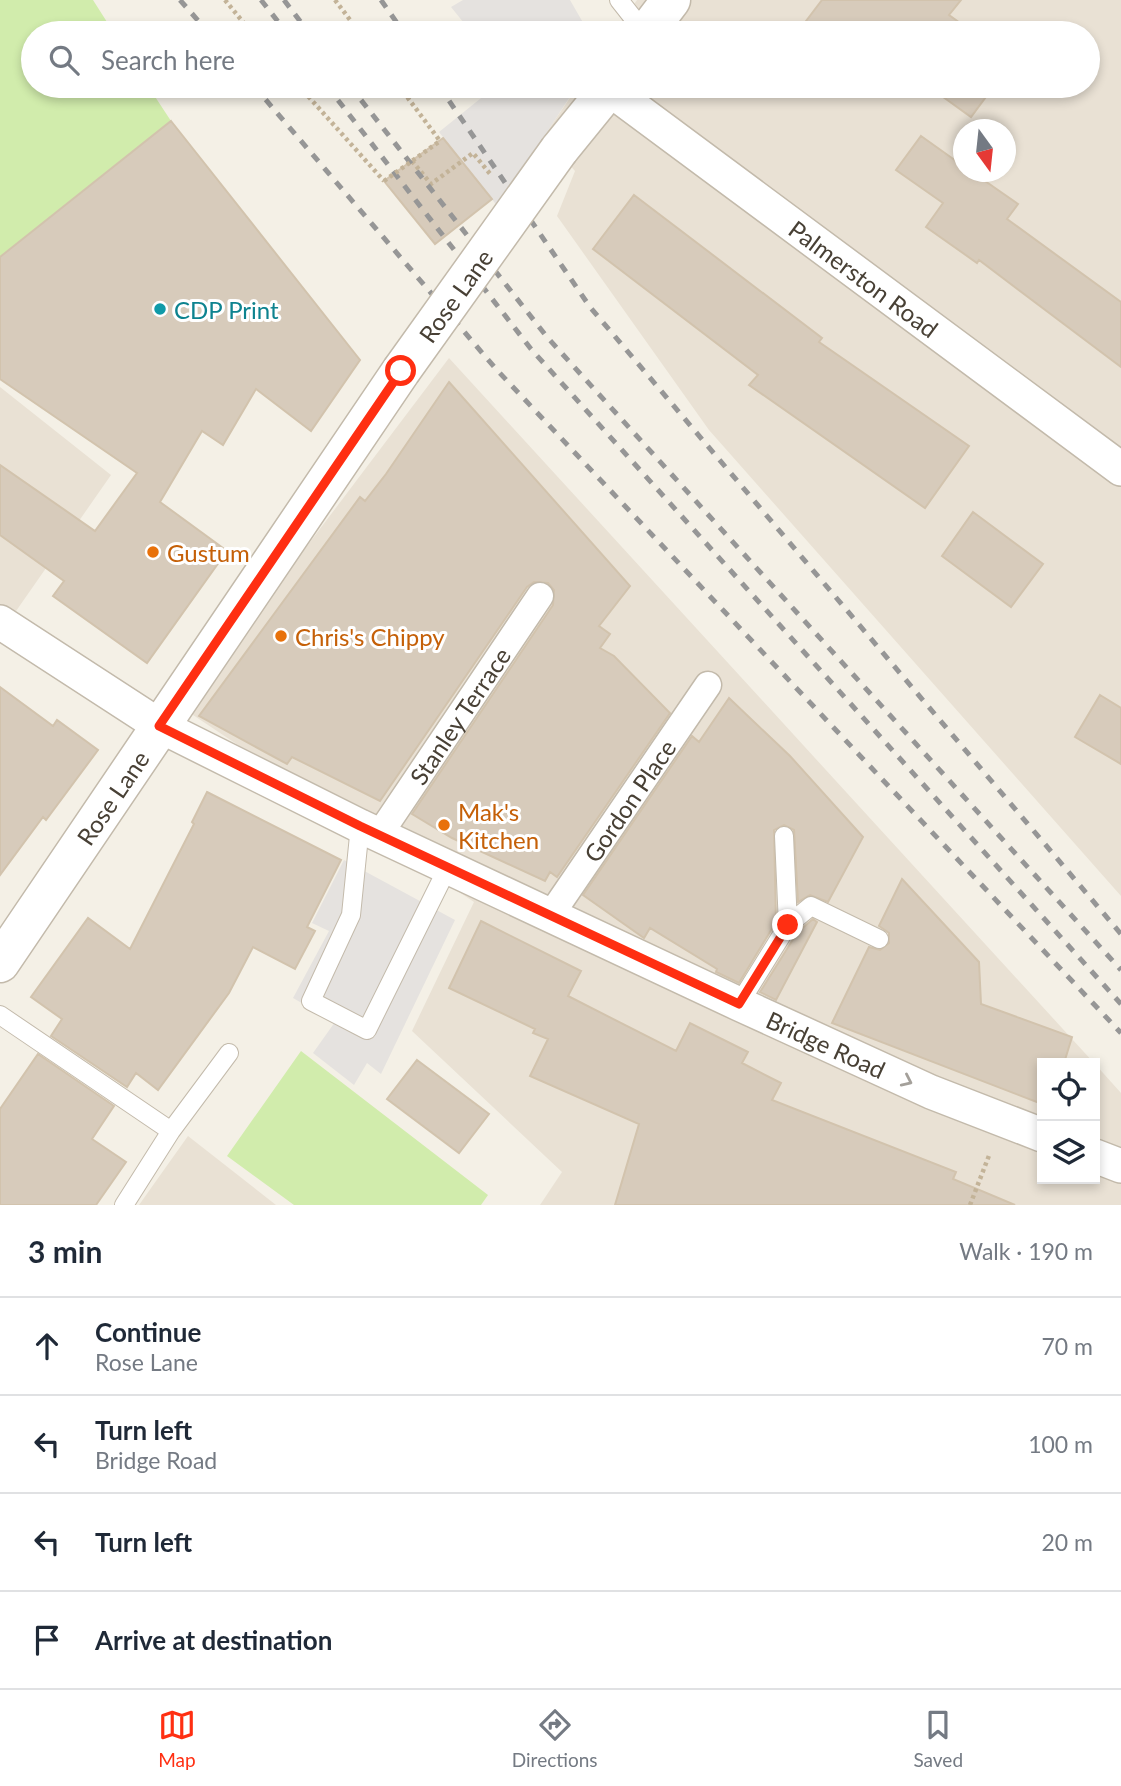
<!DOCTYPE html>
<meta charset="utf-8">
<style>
body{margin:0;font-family:Lato,sans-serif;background:#f6f6f7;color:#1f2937}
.controls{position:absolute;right:21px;bottom:21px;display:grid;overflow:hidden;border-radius:0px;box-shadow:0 4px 10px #0003}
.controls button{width:63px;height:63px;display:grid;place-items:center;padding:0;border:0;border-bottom:2px solid #e0e1e3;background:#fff;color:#1f2937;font:35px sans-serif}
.compass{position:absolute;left:953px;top:119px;width:63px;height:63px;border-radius:50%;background:#fff;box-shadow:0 4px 10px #0003;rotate:165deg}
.stop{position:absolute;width:21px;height:21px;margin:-16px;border:5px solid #ff2f12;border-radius:50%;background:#fff}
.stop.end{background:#ff2f12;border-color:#fff;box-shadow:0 2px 7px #0008}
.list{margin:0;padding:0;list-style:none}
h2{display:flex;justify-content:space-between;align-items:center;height:91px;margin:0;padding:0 28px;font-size:30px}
h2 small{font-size:23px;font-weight:400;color:#747a83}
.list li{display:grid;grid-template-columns:46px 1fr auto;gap:21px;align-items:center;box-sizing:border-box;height:98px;padding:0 28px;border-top:2px solid #e0e1e3}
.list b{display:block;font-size:26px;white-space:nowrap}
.list p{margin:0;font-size:23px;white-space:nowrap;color:#747a83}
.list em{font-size:23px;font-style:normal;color:#747a83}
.icon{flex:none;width:38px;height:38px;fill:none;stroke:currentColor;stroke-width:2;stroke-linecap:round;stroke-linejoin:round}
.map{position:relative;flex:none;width:1121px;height:1205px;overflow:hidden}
.search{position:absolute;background:#fff;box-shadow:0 4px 10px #0003;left:21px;right:21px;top:21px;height:77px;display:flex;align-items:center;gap:18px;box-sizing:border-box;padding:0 24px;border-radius:38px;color:#747a83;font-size:26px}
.sheet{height:483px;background:#fff}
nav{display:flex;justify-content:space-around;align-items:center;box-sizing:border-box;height:98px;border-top:2px solid #e0e1e3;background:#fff;font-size:19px;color:#747a83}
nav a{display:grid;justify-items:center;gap:4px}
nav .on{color:#ff2f12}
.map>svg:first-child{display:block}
.residential{fill:#e9e1d4;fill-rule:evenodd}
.green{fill:#d1ecac}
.parking{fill:#e5e2df}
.building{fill:#d7cbbb;stroke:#d2c3ad;stroke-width:2}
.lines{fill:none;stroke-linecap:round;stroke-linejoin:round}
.service-casing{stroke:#c3baab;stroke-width:20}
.pedestrian-casing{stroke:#c3baab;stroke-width:29}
.minor-casing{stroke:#c3baab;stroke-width:36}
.tertiary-casing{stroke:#c3baab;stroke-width:41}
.path{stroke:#c3b398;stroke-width:4.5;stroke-dasharray:3.5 3.5;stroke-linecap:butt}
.service{stroke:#fff;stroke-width:18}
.pedestrian{stroke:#fff;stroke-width:26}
.minor{stroke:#fff;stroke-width:33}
.tertiary{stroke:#fff;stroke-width:38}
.rail{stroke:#969696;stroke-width:5;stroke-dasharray:9 9;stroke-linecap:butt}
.tertiary-bridge-casing{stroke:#c3baab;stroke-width:41;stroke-linecap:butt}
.path-bridge{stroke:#c3b398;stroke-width:4.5;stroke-dasharray:3.5 3.5;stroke-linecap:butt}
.tertiary-bridge{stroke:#fff;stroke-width:38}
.oneway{stroke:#a4a09a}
.route{stroke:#ff2f12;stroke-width:9}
.culture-dot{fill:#0f9aa8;stroke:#fff;stroke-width:2.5}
.food-dot{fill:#e8710a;stroke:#fff;stroke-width:2.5}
.labels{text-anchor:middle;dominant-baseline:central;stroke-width:6;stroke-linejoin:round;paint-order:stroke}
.street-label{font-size:24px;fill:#484035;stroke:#fff}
.culture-label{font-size:24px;fill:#0d838f;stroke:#fff;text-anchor:start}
.food-label{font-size:24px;fill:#c56008;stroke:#fff;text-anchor:start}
</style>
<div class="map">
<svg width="1121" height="1205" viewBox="0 0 1121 1205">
<rect width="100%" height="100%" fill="#f4f0e6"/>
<!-- residential -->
<path class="residential" d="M637,0H1121V896L709,430L557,216L575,171L544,136L578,86H1088V33H614ZM964,130H1006V172H964Z
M449,358L1094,1063H1042V1179H1095V1064L1121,1093V1205H540L562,1172L412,1031L474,902L184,709Z
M0,387L111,475L0,634Z
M188,1136L276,1205H139Z"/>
<!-- green -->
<path class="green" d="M0,0H93L114,33H33V86H148L171,121L0,257Z
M301,1051L488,1195L481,1205H294L227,1156Z"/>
<!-- parking -->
<path class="parking" d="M463,0H570L589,33H472L451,7Z
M496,86H577L498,207L439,132Z
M344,860L455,920L381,1074L367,1063L354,1085L313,1053L335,1022L293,998L329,931L312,923Z"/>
<!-- building -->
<path class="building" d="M822,0H961L949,15L974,33H797Z
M928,86H994L971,117Z
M171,121L360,360L311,431L256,389L223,445L202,431L160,502L227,551L147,663L53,596L64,581L0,535V465L95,531L137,473L0,379V257Z
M921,136L963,166V172H972L1018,204L1007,219L1121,302V367L979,260L977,263L926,227L943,203L896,170Z
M443,138L492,199L435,244L384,181Z
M634,195L822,338L819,342L969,446L925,508L749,385L758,375L593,249Z
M449,382L630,586L599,626L610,634L600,648L614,656L670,713L557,877L550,872L545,881L452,838L412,814L553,605L554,590L548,583L534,582L527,587L380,801L292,757L287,764L199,716L360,497L365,501L386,474Z
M973,512L1043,564L1011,607L942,556Z
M0,687L53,726L57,720L98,750L46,820L43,817L0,875Z
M1100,695L1121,708V764L1075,737Z
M729,698L790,756L863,837L828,902L810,895L798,902L794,830L784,825L774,830L776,922L739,983L716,972L717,969L650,928L644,938L583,895L692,736L699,742Z
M207,792L341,860L307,927L315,931L295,969L253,947L229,993L158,1090L136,1073L127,1087L51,1036L62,1019L31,997L88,918L130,949L194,824L192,822Z
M902,879L979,962L981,1004L1072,1037L1064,1063H1042V1104L832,1023L869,947L880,950L889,943V933L879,926Z
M813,919L817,922L776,1000L760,992L797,933Z
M481,921L581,971L568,996L676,1051L690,1023L748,1052L742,1063L781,1083L772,1100L956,1172L953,1179L1015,1205H615L639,1124L530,1076L548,1039L533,1033L535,1029L449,988Z
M38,1054L114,1106L92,1139L126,1162L96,1205H0V1109Z
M417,1060L489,1114L459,1153L387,1099Z"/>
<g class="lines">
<defs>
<path id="service" d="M619,0L645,33
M360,826L351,915L311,1001L367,1030L448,867
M788,925L811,906L879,939
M739,1004L788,925L784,836
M0,1015L171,1131
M124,1205L171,1131L229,1053"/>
<g id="pedestrian">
<path id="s1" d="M379,835L540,596"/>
<path id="s2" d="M550,916L708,685"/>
</g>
<g id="minor">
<path id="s3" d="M600,86L609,89L1121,469"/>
<path id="s4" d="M0,622L160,726L360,826L739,1004L931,1092L1042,1135"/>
<path d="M1095,1156L1121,1166"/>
</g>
<g id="tertiary">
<path d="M646,33L671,0"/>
<path d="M559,150L611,86"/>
<path id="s5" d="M0,963L401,371"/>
</g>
</defs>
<!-- service casing -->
<use href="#service" class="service-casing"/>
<!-- pedestrian casing -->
<use href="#pedestrian" class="pedestrian-casing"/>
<!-- minor casing -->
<use href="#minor" class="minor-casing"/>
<!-- tertiary casing -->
<use href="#tertiary" class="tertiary-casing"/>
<!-- path -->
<path class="path" d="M225,0L252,33
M335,0L360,33
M299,86L384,181
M399,86L440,141
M412,161L431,184L473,153L491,175
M970,1205L990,1153"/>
<!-- service -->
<use href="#service" class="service"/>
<!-- pedestrian -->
<use href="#pedestrian" class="pedestrian"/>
<!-- minor -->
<use href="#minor" class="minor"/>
<!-- tertiary -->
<use href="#tertiary" class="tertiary"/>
<!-- rail -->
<path class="rail" d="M180,0L209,33
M261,0L287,33
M284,0L309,33
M381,0L404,33
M254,86L496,369L1121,1033
M327,86L531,349L1121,1004
M350,86L547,337L1121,970
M439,86L590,307L1121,934"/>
<defs>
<g id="tertiary-bridge">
<path id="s6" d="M401,371L559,150"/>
</g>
</defs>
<!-- tertiary-bridge casing -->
<use href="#tertiary-bridge" class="tertiary-bridge-casing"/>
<!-- path-bridge -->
<path class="path-bridge" d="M384,181L440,141"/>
<!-- tertiary-bridge -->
<use href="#tertiary-bridge" class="tertiary-bridge"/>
</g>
<!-- one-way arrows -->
<defs><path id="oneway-chevron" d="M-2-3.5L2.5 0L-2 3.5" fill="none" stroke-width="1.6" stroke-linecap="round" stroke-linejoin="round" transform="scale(1.75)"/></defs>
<use class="oneway" href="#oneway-chevron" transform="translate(907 1081) rotate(25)"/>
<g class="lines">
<!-- route -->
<path class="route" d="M401,371L159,726L360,826L739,1004L788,925"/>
</g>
<!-- markers -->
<circle class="culture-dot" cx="160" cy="309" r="7"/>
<g class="food-dot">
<circle cx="153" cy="552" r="7"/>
<circle cx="281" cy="636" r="7"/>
<circle cx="444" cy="825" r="7"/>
</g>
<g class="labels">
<!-- street labels -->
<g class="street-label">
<text stroke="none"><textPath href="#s3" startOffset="327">Palmerston Road</textPath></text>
<text stroke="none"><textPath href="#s6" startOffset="93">Rose Lane</textPath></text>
<text stroke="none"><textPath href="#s1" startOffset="144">Stanley Terrace</textPath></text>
<text stroke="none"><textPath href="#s5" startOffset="200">Rose Lane</textPath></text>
<text stroke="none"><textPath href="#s2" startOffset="140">Gordon Place</textPath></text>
<text stroke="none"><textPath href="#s4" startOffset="929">Bridge Road</textPath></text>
</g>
<!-- culture labels -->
<g class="culture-label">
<text x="174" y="309">CDP Print</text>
</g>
<!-- food labels -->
<g class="food-label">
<text x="167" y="552">Gustum</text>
<text x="295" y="636">Chris's Chippy</text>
<text x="458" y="811">Mak's<tspan x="458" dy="28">Kitchen</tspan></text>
</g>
</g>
</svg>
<div class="controls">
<button><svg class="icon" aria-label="locate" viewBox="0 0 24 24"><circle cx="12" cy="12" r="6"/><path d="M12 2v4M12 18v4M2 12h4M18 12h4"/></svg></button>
<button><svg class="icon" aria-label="layers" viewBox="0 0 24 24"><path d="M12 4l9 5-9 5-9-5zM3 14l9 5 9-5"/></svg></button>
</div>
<svg class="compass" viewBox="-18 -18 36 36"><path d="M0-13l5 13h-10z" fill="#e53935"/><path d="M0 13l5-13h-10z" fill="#747a83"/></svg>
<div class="stop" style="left:401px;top:371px"></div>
<div class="stop end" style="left:788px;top:925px"></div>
<div class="search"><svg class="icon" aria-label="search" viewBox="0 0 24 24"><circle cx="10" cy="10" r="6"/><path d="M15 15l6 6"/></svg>Search here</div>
</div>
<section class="sheet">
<h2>3 min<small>Walk · 190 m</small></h2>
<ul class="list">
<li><svg class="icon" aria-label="ahead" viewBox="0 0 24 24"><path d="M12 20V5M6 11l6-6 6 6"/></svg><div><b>Continue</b><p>Rose Lane</p></div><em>70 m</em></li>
<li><svg class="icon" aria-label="left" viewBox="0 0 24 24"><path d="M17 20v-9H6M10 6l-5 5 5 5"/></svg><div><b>Turn left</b><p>Bridge Road</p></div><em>100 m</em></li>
<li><svg class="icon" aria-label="left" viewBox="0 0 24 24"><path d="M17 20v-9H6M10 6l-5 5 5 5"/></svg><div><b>Turn left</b></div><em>20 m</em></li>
<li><svg class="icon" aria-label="arrive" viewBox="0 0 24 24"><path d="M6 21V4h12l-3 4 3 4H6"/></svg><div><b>Arrive at destination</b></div></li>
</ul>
</section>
<nav>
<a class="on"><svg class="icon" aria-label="map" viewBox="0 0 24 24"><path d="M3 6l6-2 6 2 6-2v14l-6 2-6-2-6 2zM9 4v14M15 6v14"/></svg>Map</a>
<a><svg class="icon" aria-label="directions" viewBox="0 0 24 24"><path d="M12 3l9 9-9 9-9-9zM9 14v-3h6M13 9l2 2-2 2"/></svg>Directions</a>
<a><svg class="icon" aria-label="saved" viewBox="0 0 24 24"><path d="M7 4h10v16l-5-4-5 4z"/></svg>Saved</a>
</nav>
